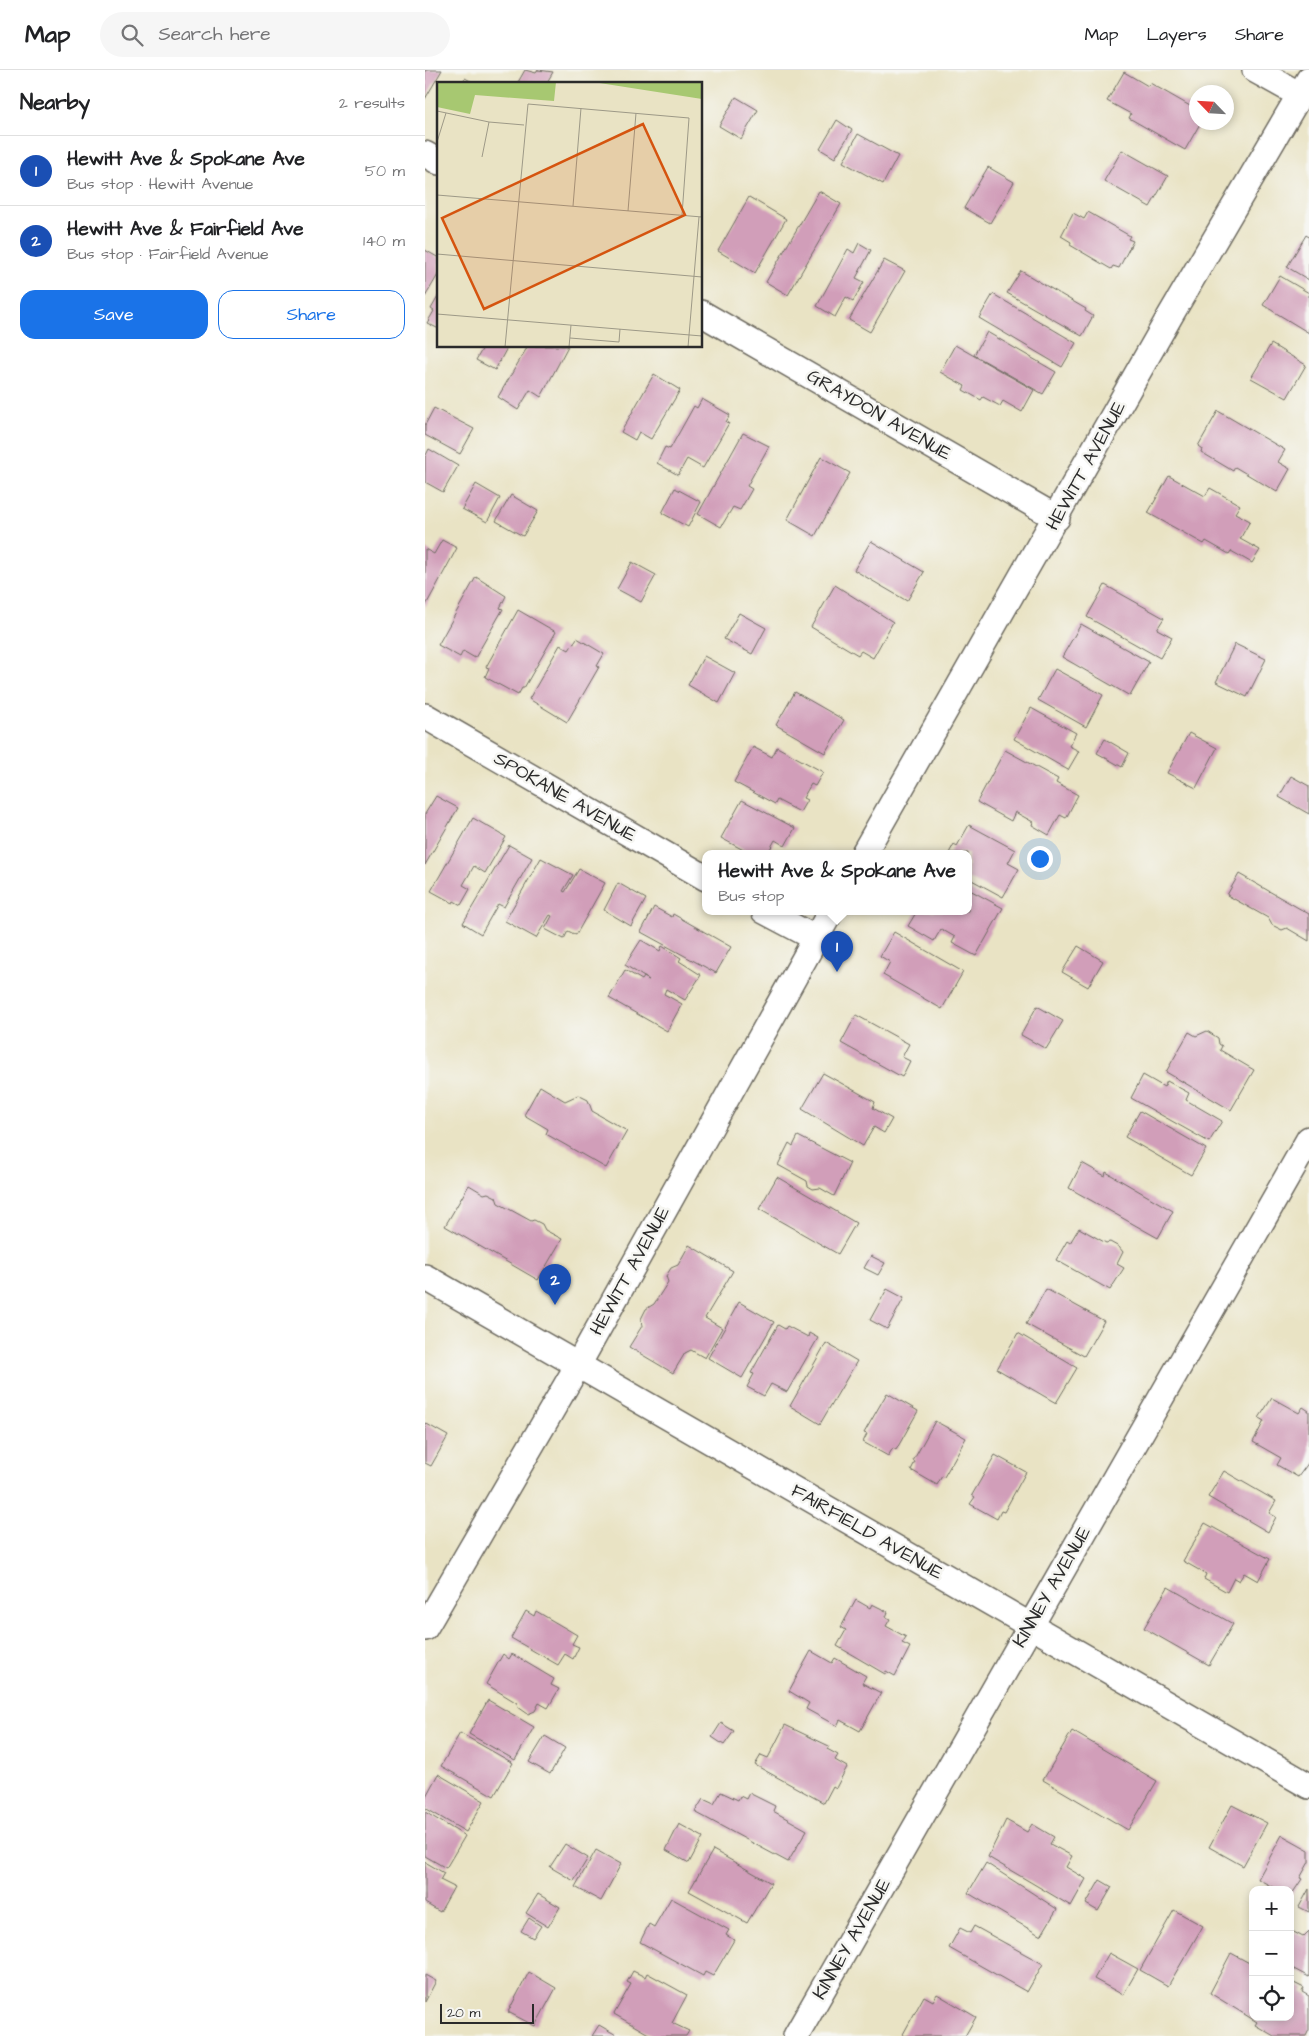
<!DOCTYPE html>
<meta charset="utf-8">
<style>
body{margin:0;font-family:"Architects Daughter",sans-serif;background:#f6f6f6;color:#202124}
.controls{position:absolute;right:15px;bottom:15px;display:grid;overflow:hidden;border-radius:10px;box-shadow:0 2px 8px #0003}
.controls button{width:45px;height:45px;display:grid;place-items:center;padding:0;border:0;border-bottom:1px solid #e0e0e0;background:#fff;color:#202124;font:25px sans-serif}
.compass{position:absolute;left:764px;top:15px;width:45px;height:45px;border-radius:50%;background:#fff;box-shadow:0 2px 8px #0003;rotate:295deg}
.scale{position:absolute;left:15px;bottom:12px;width:94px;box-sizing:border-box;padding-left:5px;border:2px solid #2b2b2b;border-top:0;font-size:14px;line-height:18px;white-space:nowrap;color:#2b2b2b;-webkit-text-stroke:4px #f6f6f2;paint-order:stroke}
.you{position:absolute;left:614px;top:788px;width:18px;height:18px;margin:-12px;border:4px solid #fff;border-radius:50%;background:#1a73e8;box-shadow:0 0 0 8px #1a73e833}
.badge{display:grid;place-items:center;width:32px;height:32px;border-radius:50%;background:#1a73e8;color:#fff;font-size:16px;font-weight:700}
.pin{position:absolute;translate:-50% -41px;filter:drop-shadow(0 1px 2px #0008)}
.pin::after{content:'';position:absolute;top:26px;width:18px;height:15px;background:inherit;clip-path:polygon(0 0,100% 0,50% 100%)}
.popup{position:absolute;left:277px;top:780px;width:270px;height:65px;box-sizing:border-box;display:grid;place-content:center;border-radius:10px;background:#fff;filter:drop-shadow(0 1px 4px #0005);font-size:16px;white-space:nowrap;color:#757577}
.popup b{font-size:19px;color:#202124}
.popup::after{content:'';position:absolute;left:50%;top:100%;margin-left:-10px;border:10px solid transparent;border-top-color:#fff}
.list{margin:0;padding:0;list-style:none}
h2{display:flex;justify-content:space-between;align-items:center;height:65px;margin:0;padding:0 20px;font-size:21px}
h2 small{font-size:16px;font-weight:400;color:#757577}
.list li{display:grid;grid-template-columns:32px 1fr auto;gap:15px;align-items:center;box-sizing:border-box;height:70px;padding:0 20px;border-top:1px solid #e0e0e0}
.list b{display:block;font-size:19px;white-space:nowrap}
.list p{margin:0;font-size:16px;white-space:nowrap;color:#757577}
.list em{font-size:16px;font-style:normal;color:#757577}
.actions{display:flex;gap:10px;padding:15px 20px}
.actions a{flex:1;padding:11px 0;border:1px solid #1a73e8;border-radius:15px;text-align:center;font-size:18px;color:#1a73e8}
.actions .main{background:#1a73e8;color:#fff}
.icon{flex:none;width:28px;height:28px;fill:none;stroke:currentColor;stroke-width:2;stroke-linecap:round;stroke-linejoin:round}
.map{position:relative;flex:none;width:884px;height:1966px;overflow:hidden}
header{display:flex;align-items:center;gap:30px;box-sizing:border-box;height:70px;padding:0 25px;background:#fff;border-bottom:1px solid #e0e0e0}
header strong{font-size:24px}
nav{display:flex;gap:28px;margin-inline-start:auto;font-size:18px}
.search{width:350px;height:45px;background:#f6f6f6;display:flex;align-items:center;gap:12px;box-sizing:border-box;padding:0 18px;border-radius:28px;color:#757577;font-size:19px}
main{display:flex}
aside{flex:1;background:#fff}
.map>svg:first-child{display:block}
.building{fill:#d19eb9}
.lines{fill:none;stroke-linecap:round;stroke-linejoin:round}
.minor-casing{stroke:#6e6b61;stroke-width:28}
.minor{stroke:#fff;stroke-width:25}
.labels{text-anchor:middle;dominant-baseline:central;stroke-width:5;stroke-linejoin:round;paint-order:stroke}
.street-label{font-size:19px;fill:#2b2b2b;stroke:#f6f6f2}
.inset-road{fill:none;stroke:#9d9987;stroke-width:1}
.view{fill:#d5540f;fill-opacity:0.15;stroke:#d5540f;stroke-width:2.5}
.inset-edge{fill:none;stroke:#2b2b2b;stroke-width:2.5}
</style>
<header>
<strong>Map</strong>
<div class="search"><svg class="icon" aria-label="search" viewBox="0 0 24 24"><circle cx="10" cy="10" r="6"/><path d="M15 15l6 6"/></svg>Search here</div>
<nav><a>Map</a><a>Layers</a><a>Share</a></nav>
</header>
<main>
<aside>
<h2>Nearby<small>2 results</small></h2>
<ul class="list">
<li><span class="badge" style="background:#1a4fb4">1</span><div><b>Hewitt Ave &amp; Spokane Ave</b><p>Bus stop · Hewitt Avenue</p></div><em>50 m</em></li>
<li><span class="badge" style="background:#1a4fb4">2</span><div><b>Hewitt Ave &amp; Fairfield Ave</b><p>Bus stop · Fairfield Avenue</p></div><em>140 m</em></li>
</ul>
<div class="actions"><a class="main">Save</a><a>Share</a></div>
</aside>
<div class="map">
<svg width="884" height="1966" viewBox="0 0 884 1966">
<rect width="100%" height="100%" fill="#f6f6f2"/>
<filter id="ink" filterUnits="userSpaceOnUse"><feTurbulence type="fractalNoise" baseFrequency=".02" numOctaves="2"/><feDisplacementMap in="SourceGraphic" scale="10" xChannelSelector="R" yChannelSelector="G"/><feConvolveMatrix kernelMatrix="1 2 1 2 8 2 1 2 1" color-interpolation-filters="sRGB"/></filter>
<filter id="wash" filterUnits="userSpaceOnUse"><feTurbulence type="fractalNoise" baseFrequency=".0096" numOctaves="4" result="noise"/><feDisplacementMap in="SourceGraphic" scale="20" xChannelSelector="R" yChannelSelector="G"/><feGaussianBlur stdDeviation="1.12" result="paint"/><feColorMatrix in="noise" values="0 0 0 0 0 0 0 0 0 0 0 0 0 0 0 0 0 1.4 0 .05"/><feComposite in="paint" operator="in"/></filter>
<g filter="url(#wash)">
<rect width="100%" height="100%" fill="#e9e3c4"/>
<g id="blocks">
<!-- building -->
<path class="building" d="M0,0H17L0,29Z
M100,0L111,3L113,0L128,2L121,14H92Z
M699,2L723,16L725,13L772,40V52H776L760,80L704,48L706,44L682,31Z
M40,8L51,14H36Z
M311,27L333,40L316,69L294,56Z
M412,50L427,60L410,88L395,79Z
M433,64L473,86L458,114L418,92Z
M697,80L743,106L725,137L679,111Z
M563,97L589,112L565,153L539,138Z
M394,121L416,134L363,225L341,212Z
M324,127L361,149L330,203L293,181Z
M663,142L705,166L703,169L708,171L694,198L688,196L686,199L645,175L646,172L636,166L648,143L659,149Z
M881,165L884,167V210L862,197Z
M434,173L446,180L431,208L439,212L428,231L421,227L410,247L392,236L423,179L429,183Z
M0,180L14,188V203L0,227Z
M459,190L480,201L445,262L424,250Z
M596,201L661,239L660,241L668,246L657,266L582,223Z
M855,206L884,223V263L838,235Z
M568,224L651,273L637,297L554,248Z
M14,225V259L2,253L9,241L6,239Z
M562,262L631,302L618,324L549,285Z
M846,274L881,295L862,328L826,308Z
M530,275L609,320L597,342L578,331L575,336L558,327L556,330L538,320L540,316L515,302Z
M59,276H83L70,300L51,290Z
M103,276H143L116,327L105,320L93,340L73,327Z
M229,304L255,320L226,369L214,362L210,370L196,362Z
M277,329L305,345L301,352L304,353L278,398L262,389L253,405L232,393L240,377L245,379L269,336L272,338Z
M9,338L49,359L35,384L0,365V355Z
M793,341L860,380L853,392L865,399L852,422L810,397L808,401L776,382L777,379L773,376Z
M318,363L344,376L322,416L327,419L315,440L308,437L296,457L273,444Z
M4,379L33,396L18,422L0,412V387Z
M396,387L425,403L390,466L362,450Z
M744,406L780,426L785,418L815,435L810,443L825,451L815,469L835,480L827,493L806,481L804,484L781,471L779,474L723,443Z
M51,414L75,428L62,452L37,439Z
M250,418L276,432L263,457L237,443Z
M86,425L113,441L98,466L71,451Z
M17,470L32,478L0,537V479L9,484Z
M446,471L499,502L482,531L429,500Z
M207,492L231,505L216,532L192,519Z
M51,507L81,526L75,538L78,539L50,588L38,581L35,587L13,575Z
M410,515L468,552L448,588L436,581L433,585L386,557Z
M680,515L739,548L732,559L747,567L735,588L662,547Z
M93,540L131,562L99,618H97L93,625L60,607L64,598L61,597Z
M314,543L341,558L327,584L299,569Z
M656,554L724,592L705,626L637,587Z
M152,568L179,584L172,596L174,597L142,652L104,629L135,575L144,580Z
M810,574L841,589L822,627L791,612Z
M279,586L310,603L294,633L263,615Z
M630,599L678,625L661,657L613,630Z
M370,622L419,650L400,683L351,655Z
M606,638L651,663L644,676L654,681L643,700L589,669Z
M764,663L792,678L771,718L742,703Z
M680,669L704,683L697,697L672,683Z
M328,677L347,687L352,677L398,702L390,716L386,714L378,728L382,730L375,742L352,730L350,734L309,712Z
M580,680L633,709L631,713L653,725L641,748L635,745L624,765L607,755L608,752L590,742L586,751L552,732Z
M866,706L884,716V744L854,727Z
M11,726L33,738L0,795V744Z
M317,730L370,758L360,776L350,770L343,783H324L296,768Z
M48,748L81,767L60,803L49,796L38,815L45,819L36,835L29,831L28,833L6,821Z
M544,755L590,780L583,793L594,799L578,827L543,808V783H524L529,774L532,776Z
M84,775L107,788L79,837L73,834L56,864L38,853Z
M116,788L148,805L138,821L140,822L154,799L180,813L151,865L143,861L139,869L120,859L127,846L125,845L111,868L80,851Z
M814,804L884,844V871L862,858L857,860L847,855L843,848L802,825Z
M193,813L221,829L206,856L179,840Z
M543,819L578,838L551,886L527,873L530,867L516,859L509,871L483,856L492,841H543Z
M229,837L247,847L248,844L306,877L291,903L216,862Z
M469,862L538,902L517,939L458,905L465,892L455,886Z
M216,870L235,881L237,876L256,888L254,891L276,905L260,930L241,919L239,924L257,934L242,961L184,928L200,900L217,910L219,907L224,910L200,895Z
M653,876L678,891L663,917L637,902Z
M612,936L638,951L621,979L596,965Z
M431,945L484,974L477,987L485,991L477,1007L416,973Z
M782,961L793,968L794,974L797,976L795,980L829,1000L806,1040L741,1002L764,962L771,966Z
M398,1003L450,1032L448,1038L467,1049L459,1063L449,1057L438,1076L377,1039Z
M718,1005L739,1017L742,1011L764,1023L761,1030L797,1051L784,1072L706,1028Z
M115,1016L140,1031L153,1025L163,1030L167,1041L202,1061L181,1098L121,1064L123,1059L99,1045Z
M715,1041L781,1079L766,1105L700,1067Z
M373,1066L425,1093L409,1126L395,1118L388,1119L383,1116L382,1111L353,1095L364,1073L368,1076Z
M657,1093L680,1106L681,1102L748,1141L733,1168L644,1118Z
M352,1107L431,1153L413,1184L334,1139Z
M44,1115L59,1124L63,1123L71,1127L73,1133L106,1151L109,1150L117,1154L120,1160L137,1169L113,1210L20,1156Z
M654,1158L681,1173L685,1172L694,1177L698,1182L692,1194L699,1198L685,1220L631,1190L642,1171L645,1173Z
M264,1175L308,1201L280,1248L297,1258L280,1288L266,1280L260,1283L248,1303L204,1277L217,1256L216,1249L221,1239L229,1234L243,1212L241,1206L246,1198L253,1195Z
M446,1186L460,1193L453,1205L439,1198Z
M462,1219L479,1228L462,1259L445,1250Z
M621,1219L679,1251L659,1286L601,1254Z
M314,1232L349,1252L317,1308L283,1288Z
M353,1255L360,1259L362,1256L383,1267L384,1263L393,1268L362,1322L346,1314L339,1326L322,1317L329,1304L326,1303Z
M593,1263L652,1298L631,1333L572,1299Z
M401,1273L432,1291L395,1354L365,1336Z
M462,1323L493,1341L471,1380L468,1378L463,1386L438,1372L442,1364L439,1363Z
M847,1328L874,1343L878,1337L884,1341V1392L873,1407L852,1395L856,1388L828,1372L839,1351L834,1348Z
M510,1351L541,1368L519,1407L517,1406L512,1415L486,1400L490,1392L488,1391Z
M0,1353L23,1366L6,1396L0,1393Z
M570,1385L601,1402L579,1442L576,1441L572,1449L545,1434L550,1427L547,1425Z
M799,1401L851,1431L844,1443L851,1447L843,1462L783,1427Z
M780,1453L845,1489L833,1511L819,1503L814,1511L809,1508L802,1522L779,1509L781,1504L758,1491Z
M743,1517L808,1554L784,1595L719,1558Z
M431,1530L445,1538L447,1534L463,1542L461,1547L465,1549L461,1556L481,1567L477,1573L485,1577L470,1606L461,1601L460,1604L412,1576L421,1560L416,1557Z
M101,1541L109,1546L111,1541L152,1565L147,1574L154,1577L148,1589L140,1584L133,1595L86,1568Z
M386,1581L407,1593L410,1588L441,1606L437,1613L456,1623L435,1661L415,1650L412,1656L381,1639L384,1633L364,1621Z
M78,1584L84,1589L87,1584L129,1609L126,1615L134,1619L123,1638L114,1633L110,1641L103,1644L93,1637L92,1633L61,1614Z
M63,1630L109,1657L90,1690L44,1664Z
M296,1653L309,1661L299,1675L287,1667Z
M360,1655L404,1676L402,1679L413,1685L410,1690L422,1697L411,1718L408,1716L399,1733L330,1695L336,1685L343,1688Z
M647,1661L732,1711L703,1760L618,1710Z
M35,1663L88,1693L69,1726L16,1696Z
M120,1666L140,1678L125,1704L104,1692Z
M13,1704L59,1731L41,1762L0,1738V1728Z
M296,1722L313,1730L315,1726L321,1729L324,1723L350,1736L348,1741L382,1760L363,1792L270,1742L278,1729L289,1734Z
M807,1735L842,1753L818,1796L784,1777Z
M0,1742L40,1766L21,1798L0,1786Z
M581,1750L602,1762L607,1754L629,1767L625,1774L647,1786L641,1797L661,1809L646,1836L563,1787Z
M254,1754L278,1767L264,1793L241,1780Z
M857,1765L884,1780V1792L875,1808L877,1809L865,1827V1820H853L833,1809Z
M140,1774L163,1788L149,1811L125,1797Z
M171,1780L196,1794L176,1831L150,1817Z
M288,1780L346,1813L322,1853L264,1821Z
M0,1792L19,1803L15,1810L29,1817L15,1842L0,1833Z
M561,1793L632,1839L616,1866L543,1823Z
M675,1810L687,1817L673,1841L661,1834Z
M884,1819V1842L874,1837Z
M113,1824L135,1837L123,1857L101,1843Z
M246,1828L304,1860L301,1865L309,1870L288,1906L280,1902L278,1906L215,1872L224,1854L229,1857Z
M749,1840L778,1856L743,1916L715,1900Z
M104,1848L116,1856L108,1868L96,1861Z
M549,1856L618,1894L602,1922L524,1878L535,1858L545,1863Z
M865,1860L878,1867L884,1861V1907L865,1897Z
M684,1883L713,1899L698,1925L669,1909Z
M806,1883L828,1895V1947H865V1911L879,1918L877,1922L884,1926V1960L881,1966H849L830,1955L832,1952L785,1923Z
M208,1901L220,1907L222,1903L262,1925L247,1953L264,1961L261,1966H227L189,1944L206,1914L202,1912Z
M104,1902L131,1918L110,1956L83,1942Z
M0,1905L11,1911L0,1932Z
M512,1924L551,1947L540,1966H477L499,1926L508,1931Z
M174,1955L193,1966H167Z"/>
</g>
</g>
<g filter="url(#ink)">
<use href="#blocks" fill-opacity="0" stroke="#6e6b61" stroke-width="1"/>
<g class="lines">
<defs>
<path id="minor" d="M830,0L875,25
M0,84L14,92
M276,243L632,448
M0,646L281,808
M439,783L745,246L884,9
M339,841L390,868
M0,1207L884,1716
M0,1558L153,1295L406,841
M371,1966L884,1069"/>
</defs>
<!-- minor casing -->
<use href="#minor" class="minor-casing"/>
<!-- minor -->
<use href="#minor" class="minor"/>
</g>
</g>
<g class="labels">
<!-- street labels -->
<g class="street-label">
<text transform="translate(454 345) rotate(30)">GRAYDON AVENUE</text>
<text transform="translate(661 396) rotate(-61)">HEWITT AVENUE</text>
<text transform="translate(140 727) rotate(30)">SPOKANE AVENUE</text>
<text transform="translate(205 1201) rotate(-61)">HEWITT AVENUE</text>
<text transform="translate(442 1462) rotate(30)">FAIRFIELD AVENUE</text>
<text transform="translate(627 1517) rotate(-60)">KINNEY AVENUE</text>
<text transform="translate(427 1869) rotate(-60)">KINNEY AVENUE</text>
</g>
</g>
<!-- overview -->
<g transform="translate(12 12)">
<rect width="265" height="265" fill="#e9e3c4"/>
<path d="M0,0H119L117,19L38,13L33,32L0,25ZM156,0H265V17Z" fill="#a7c871"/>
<path class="inset-road" d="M0,29L52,40L87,43M0,60L9,31M45,75L52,40M0,113L265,135M136,124L144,26M191,129L199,31M0,172L265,195M0,232L265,254M133,256L182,260L183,247M68,265L91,22L252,36L245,133M132,265L134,243M251,265L262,135"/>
<path class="view" d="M206,42L248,133L47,227L5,136Z"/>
<rect width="265" height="265" class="inset-edge"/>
</g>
</svg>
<div class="controls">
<button>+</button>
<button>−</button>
<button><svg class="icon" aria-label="locate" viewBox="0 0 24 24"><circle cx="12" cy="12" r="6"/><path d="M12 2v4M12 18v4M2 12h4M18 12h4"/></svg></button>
</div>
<svg class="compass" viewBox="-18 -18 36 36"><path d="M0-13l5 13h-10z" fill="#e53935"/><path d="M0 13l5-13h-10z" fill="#757577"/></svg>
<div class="scale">20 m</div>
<div class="you"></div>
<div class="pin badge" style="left:412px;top:902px;background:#1a4fb4">1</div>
<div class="popup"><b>Hewitt Ave &amp; Spokane Ave</b>Bus stop</div>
<div class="pin badge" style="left:130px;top:1235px;background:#1a4fb4">2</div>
</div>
</main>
